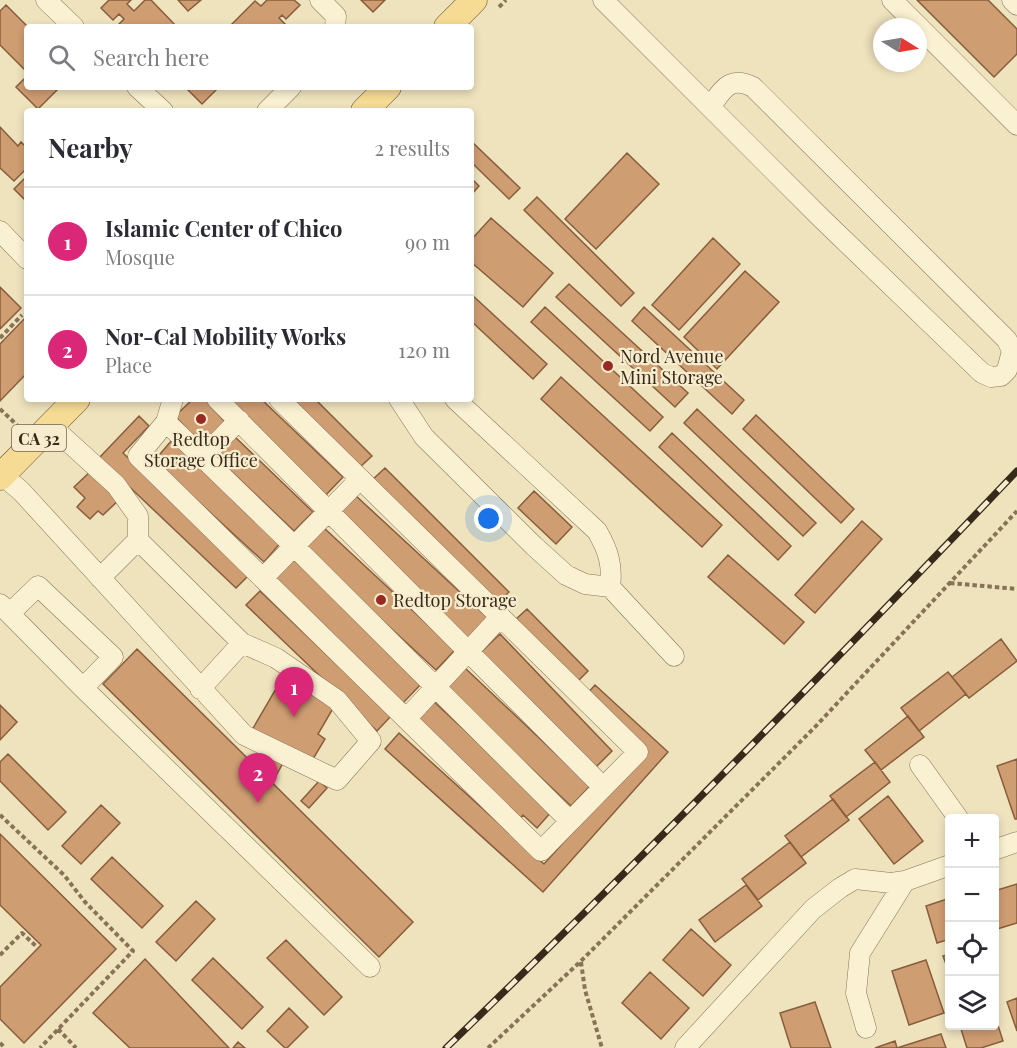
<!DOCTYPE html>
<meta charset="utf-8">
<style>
body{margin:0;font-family:"Playfair Display",serif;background:#f7f7f7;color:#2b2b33}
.controls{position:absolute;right:18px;bottom:18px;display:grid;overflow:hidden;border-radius:6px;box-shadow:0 3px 9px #0003}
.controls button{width:54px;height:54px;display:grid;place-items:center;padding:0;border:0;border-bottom:2px solid #e1e1e2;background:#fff;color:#2b2b33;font:30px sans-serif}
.compass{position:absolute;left:873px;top:18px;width:54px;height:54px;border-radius:50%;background:#fff;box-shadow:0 3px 9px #0003;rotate:101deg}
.you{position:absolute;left:489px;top:519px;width:21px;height:21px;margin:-15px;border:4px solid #fff;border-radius:50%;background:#1a73e8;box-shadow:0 0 0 9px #1a73e833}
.badge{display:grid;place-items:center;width:39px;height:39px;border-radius:50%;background:#db2777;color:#fff;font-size:20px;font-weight:700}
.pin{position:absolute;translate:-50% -50px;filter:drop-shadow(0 2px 3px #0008)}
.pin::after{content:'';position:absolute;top:32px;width:21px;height:18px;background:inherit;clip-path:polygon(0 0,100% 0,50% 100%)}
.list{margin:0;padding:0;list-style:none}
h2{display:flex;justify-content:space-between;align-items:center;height:78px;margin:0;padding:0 24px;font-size:26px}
h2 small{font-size:20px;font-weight:400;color:#7c7c81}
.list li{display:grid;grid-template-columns:39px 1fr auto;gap:18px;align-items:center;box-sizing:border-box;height:108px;padding:0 24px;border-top:2px solid #e1e1e2}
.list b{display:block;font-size:22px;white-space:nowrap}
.list p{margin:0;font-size:20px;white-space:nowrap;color:#7c7c81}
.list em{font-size:20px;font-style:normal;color:#7c7c81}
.icon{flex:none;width:33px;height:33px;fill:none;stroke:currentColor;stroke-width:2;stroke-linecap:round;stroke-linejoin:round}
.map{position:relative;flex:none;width:1017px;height:1048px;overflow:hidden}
.search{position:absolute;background:#fff;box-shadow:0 3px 9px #0003;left:24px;top:24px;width:450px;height:66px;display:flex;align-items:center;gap:15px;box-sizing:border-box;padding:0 21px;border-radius:6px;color:#7c7c81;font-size:22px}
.panel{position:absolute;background:#fff;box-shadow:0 3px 9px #0003;left:24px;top:108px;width:450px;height:294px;border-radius:6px}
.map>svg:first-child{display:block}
.building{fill:#cf9d72;stroke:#885d3b;stroke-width:1.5}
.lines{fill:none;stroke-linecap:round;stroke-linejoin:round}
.minor-casing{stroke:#887356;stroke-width:21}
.major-casing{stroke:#56412b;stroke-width:27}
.path{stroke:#887356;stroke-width:4;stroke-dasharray:4.5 3;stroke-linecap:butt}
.minor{stroke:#faf0d2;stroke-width:20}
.major{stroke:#f5db93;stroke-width:26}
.rail-casing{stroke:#372a1b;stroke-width:7}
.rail{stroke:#f7edce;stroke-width:4.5;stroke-dasharray:14;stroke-linecap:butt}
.poi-dot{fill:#9a2924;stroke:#f7edce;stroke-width:2}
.labels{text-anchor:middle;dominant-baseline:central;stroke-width:4.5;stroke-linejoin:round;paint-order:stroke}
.shield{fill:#f7edce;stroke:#716451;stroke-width:1.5}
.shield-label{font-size:16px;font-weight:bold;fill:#372a1b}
.poi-label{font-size:18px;fill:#372a1b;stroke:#f7edce;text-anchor:start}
</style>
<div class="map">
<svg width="1017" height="1048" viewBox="0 0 1017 1048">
<rect width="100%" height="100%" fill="#efe3be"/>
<!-- building -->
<path class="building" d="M109,0H131L127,4L134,11L145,0H151L177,27H120L118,25L124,19L119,14L113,20L101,8Z
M178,0H201L188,11Z
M267,0H294L300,5L286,19L282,15L279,18L285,24L281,27H229L255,1L261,6Z
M361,0H385L373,12Z
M917,0H988L1017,29V54L994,77Z
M6,5L28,27L26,71L0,45V11Z
M27,76V87H60L38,109L16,87Z
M188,87H219L202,104L186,88Z
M0,127L18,146L21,142L27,148V168L14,181L0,168Z
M471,141L520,188L509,199L471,162Z
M627,153L659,184L596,249L565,219Z
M27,176V202L14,189Z
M471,178L479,186L471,195Z
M537,197L634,293L621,306L524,210Z
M491,218L553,273L523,307L471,262V240Z
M713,238L740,264L679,330L652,305Z
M745,271L779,302L717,369L684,337Z
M569,284L688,393L675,407L556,297Z
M0,287L21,308L0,329Z
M471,294L547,364L533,379L471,321Z
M545,307L663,417L650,431L531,322Z
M644,307L744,400L732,414L632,321Z
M26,317L27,373L0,401V344Z
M561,377L722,525L702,547L541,399Z
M193,399H205L226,423L202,445L175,416Z
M223,399H261L343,477L325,496Z
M288,399H315L372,456L358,469Z
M697,409L816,523L803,536L684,423Z
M756,415L854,509L841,523L743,429Z
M139,416L149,426L123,453L250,574L236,588L99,458Z
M672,433L791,546L778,560L659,447Z
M234,436L313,512L294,531L215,456Z
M172,440L282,541L264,562L154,461Z
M385,468L509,592L495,606L371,481Z
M93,469L120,499L103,515L98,511L90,519L77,507L85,498L74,487Z
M534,491L572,527L556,544L518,508Z
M355,495L488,618L469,639L337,515Z
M862,521L882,539L815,613L795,595Z
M323,527L455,650L436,670L303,547Z
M728,555L804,622L784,644L708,577Z
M292,558L422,683L403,703L272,579Z
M260,591L391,716L377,731L246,605Z
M527,609L588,671L576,683L515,620Z
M500,634L612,751L594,769L481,652Z
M1001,639L1017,661L969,698L952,677Z
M137,649L413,922L379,957L103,684Z
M465,668L590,786L571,806L446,688Z
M948,672L966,694L919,731L901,708Z
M284,675L335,705L318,734L325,739L310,764L252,730Z
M595,685L668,752L543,892L385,749L399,733L544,864L646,751L585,696Z
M432,700L552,811L537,828L523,815L520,819L413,720Z
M0,705L17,722L0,740Z
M908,716L924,737L881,770L865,750Z
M8,754L66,812L48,830L0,781V762Z
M275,757L284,761L277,774L269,769Z
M1017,759V819H1015L997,766Z
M875,762L890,782L846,817L830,796Z
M319,781L327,788L309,808L301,801Z
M888,796L923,841L894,864L859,819Z
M833,799L849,820L801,857L785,836Z
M101,805L120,823L81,864L62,846Z
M0,834L116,949L24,1043L0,1019V987L41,945L0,905Z
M790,842L806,863L758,900L742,879Z
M112,857L163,906L142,928L91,879Z
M1017,884V923L994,930V891Z
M746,885L762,906L715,942L699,920Z
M950,898V939L937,943L926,906Z
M196,901L215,919L176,961L156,942Z
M691,929L731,965L703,996L663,960Z
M286,940L342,997L324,1015L267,958Z
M950,954V975L943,956Z
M213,958L263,1007L242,1029L192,980Z
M145,959L229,1048H130L93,1013Z
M926,960L944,1013L909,1025L892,971Z
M650,972L689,1008L661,1039L622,1003Z
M1017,998V1031L1007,1002Z
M815,1002L831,1048H791L780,1013Z
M289,1008L308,1027L287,1048H285L267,1031Z
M994,1013L1003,1041L981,1048H967L960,1026H994Z
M941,1034L946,1048H897Z
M895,1041L897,1048H875Z
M238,1042L245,1048H233Z"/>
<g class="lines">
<defs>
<path id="minor" d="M46,0L74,27
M320,0L336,16L335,27
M603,0L821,218L982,373L991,377L1001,376L1007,370L1012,351L1007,340L753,87C729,75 723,90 710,107
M892,0L1017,125
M1012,0L1017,5
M137,87L163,111
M267,111L291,87
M0,231L27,259
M173,399L166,422L138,456L541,851L638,752L279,399
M217,399L603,787
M399,399L424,437L534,546L566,575L585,584L610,587
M455,399L597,531C608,550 613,565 610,587L674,656
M166,422L294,546L570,821
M51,426L116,485L138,516V540L242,643
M203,457L239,420
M2,475L21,491L244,735L337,780L371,741L337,700L276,658L242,643L200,689
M100,578L138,540
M263,578L360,479
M0,604L83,688L370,967
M10,613L38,586L113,657L83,688
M406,719L500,617
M920,765L958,818
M994,850L1017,842
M866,1028L856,993L860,953L905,881
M685,1048L813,909L840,888L855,879L891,883L905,881L950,865"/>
<path id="major" d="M447,27L474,0
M364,111L388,87
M0,477L77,399"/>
</defs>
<!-- minor casing -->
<use href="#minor" class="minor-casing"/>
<!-- major casing -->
<use href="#major" class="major-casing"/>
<!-- path -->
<path class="path" d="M499,7L506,0
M0,338L22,315
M0,409L17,425
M950,583L1017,589
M0,815L64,875L85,902L133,951L40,1048
M0,955L22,933L38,948
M581,962L585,990L602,1048
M58,1029L76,1048
M0,1043L5,1048
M488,1048L581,961L814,728L1017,511"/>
<!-- minor -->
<use href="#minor" class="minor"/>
<!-- major -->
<use href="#major" class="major"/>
<defs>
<path id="rail" d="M446,1048C641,860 830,667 1017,471"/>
</defs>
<!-- rail casing -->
<use href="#rail" class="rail-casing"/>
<!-- rail -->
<use href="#rail" class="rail"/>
</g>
<!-- markers -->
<g class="poi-dot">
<circle cx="608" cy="366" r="6"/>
<circle cx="201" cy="419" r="6"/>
<circle cx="381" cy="600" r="6"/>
</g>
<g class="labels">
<!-- shield labels -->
<rect class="shield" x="12" y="425" width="54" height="26" rx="4.5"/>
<g class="shield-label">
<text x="39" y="438">CA 32</text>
</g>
<!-- poi labels -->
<g class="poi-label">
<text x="620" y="356">Nord Avenue<tspan x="620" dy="21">Mini Storage</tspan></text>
<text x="201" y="439" text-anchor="middle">Redtop<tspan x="201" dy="21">Storage Office</tspan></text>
<text x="393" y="600">Redtop Storage</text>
</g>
</g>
</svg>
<div class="controls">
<button>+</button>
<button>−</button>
<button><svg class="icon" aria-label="locate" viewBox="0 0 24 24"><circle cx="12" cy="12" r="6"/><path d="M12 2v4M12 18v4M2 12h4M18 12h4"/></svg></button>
<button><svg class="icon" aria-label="layers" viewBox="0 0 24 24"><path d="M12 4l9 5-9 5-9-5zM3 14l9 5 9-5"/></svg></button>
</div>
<svg class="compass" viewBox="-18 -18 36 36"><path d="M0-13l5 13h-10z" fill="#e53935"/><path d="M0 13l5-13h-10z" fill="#7c7c81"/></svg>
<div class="you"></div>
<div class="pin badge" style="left:294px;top:717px">1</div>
<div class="pin badge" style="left:258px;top:803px">2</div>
<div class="search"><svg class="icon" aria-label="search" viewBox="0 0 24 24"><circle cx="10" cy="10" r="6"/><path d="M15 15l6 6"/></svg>Search here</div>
<section class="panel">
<h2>Nearby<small>2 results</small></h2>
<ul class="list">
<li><span class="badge">1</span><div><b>Islamic Center of Chico</b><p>Mosque</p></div><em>90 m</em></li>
<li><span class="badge">2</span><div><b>Nor-Cal Mobility Works</b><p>Place</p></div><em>120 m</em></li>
</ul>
</section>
</div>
